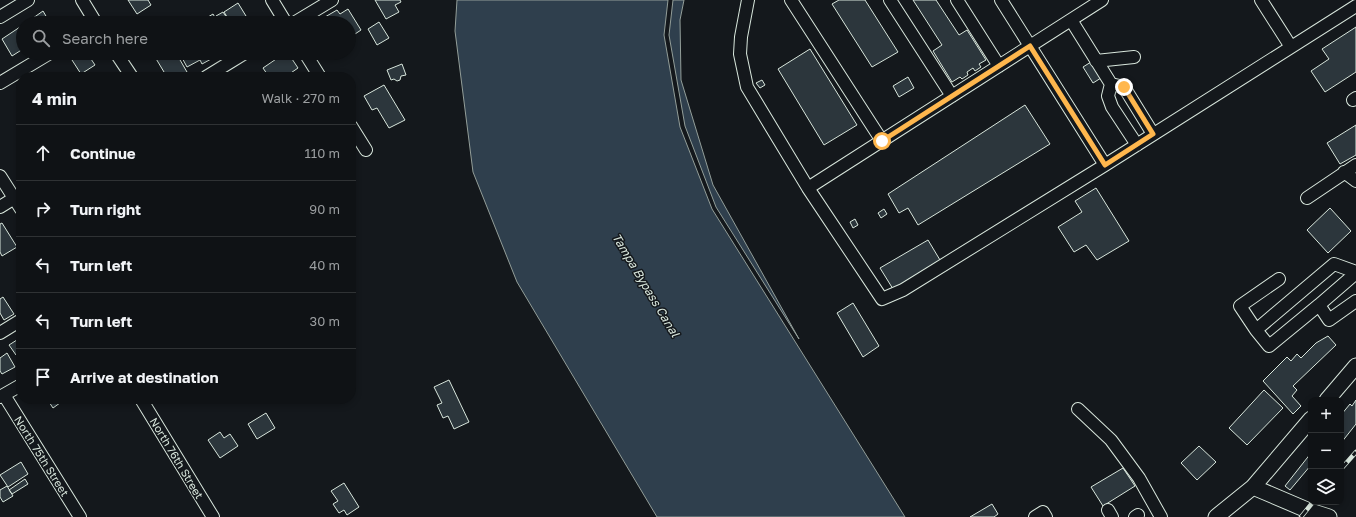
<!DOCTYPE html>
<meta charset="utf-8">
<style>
body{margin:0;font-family:"Golos Text",sans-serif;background:#181b1e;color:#f1f3f6}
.controls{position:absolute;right:12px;bottom:12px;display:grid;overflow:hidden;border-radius:8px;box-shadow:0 2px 6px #0003}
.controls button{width:36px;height:36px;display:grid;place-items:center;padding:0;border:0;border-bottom:1px solid #2f3234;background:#0f1215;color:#f1f3f6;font:20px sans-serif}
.stop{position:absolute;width:12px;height:12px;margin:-9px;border:3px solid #ffb74d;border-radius:50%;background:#fff}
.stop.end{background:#ffb74d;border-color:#fff;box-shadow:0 1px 4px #0008}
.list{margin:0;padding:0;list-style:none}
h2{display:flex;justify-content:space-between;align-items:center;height:52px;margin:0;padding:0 16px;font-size:17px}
h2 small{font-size:13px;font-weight:400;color:#9b9ea0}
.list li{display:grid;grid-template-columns:26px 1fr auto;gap:12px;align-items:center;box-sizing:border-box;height:56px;padding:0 16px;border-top:1px solid #2f3234}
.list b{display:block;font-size:15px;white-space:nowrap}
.list em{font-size:13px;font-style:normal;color:#9b9ea0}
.icon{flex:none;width:22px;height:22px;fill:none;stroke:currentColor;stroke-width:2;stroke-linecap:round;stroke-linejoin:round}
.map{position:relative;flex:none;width:1356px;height:517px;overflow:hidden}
.search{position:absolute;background:#0f1215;box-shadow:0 2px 6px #0003;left:16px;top:16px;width:340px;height:44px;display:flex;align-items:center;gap:10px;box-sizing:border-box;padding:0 14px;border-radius:22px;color:#9b9ea0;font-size:15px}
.panel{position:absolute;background:#0f1215;box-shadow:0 2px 6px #0003;left:16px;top:72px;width:340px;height:332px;border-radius:16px}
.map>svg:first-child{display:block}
.water{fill:#2f3f4d;stroke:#939e99}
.building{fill:#2c363c;stroke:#d8e6dc}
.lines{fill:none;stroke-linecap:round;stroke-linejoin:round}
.minor-casing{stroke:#d8e6dc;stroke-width:14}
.major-casing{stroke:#d8e6dc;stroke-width:17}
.minor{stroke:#14181c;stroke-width:12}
.major{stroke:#14181c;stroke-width:15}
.rail-casing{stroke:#d8e6dc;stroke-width:4.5}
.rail{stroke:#14181c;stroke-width:3;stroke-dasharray:9;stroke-linecap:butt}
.route{stroke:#ffb74d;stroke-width:5}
.labels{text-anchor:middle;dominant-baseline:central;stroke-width:3;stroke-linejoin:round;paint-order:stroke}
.street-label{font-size:11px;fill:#d8e6dc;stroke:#14181c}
.water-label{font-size:12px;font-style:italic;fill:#d8e6dc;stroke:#14181c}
</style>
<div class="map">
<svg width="1356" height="517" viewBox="0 0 1356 517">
<rect width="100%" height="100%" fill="#14181c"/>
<!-- water -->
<path class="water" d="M457,0H668L664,35L680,127L712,209L905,517H657L517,282L473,172L455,31Z
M673,0H684L680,20L681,80L713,185L799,339L716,207L685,126L669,35Z"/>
<!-- building -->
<path class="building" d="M128,0H148L151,5L137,14Z
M375,0H400L401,2L395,5L399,12L386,19Z
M839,0H865L898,52L872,67L832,4Z
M913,0H936L959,35L967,30L986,60L979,64L981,67L975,71L973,68L967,72L968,75L962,79L960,77L952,82L933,51L942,45Z
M238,3L246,16L235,23H231L224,12Z
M348,9L361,30L349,38V23H328L325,17L337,10L340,14Z
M43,11L50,23H26Z
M223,12L229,21L226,23H220L216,16Z
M213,14L218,23H211L208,17Z
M379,22L389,38L377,45L368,29Z
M23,25V49L12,56L2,39Z
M1356,27V72L1325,92L1311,71L1329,59L1322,49Z
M810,49L857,125L824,145L778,69Z
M82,53H87L95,65L81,74L72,60Z
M161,53H176L187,72L178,77H167L155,57Z
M182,53H210L213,58L202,64L200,60L187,67L180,54Z
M285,53H288L298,68L285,77H269L263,68Z
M1091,62L1101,78L1093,83L1083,67Z
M402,64L406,75L401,76L400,80L397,81L394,79L391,80L387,70Z
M908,77L914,88L899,97L893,86Z
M762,80L765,85L760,88L756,83Z
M384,85L405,120L389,128L377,108L372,110L364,96Z
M1025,105L1050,144L918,225L908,208L899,213L888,194Z
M1356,125V155L1340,164L1327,143Z
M1096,188L1129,241L1097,260L1086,245L1074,252L1058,227L1082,212L1075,201Z
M1330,208L1351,231L1328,253L1307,230Z
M884,209L887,214L881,218L878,213Z
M855,219L858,225L853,228L850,222Z
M2,223L17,247L2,256L0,252V224Z
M928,240L940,260L893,289L880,268Z
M3,297L14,314L4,320L0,313V299Z
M853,303L879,346L863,357L837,313Z
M1328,336L1336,345L1293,386L1297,390L1292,396L1301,406L1293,414L1263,381L1287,357L1291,361L1297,354L1301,358L1316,343Z
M20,338L21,352L16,355L9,345Z
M7,353L15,367L2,374L0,371V358Z
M449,380L469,422L454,429L448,416L443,418L437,405L442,403L434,387Z
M1264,390L1283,408L1247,445L1229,428Z
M47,399H64V400L53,408Z
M1356,400V424L1341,443V415L1350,404L1352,406Z
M266,413L275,428L257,439L248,424Z
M220,432L224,438L230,434L238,446L220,458L208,440Z
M1199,446L1216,462L1197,480L1181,463Z
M1311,453V465L1290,490L1285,486Z
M21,462L28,474L8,487L0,475Z
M1123,468L1135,486L1103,506L1091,487Z
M25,479L28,484L12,494L9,490Z
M344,483L359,507L347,515L344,510L339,513L333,504L338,501L331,491Z
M7,486L13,496L3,502L0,497V490Z
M992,504L998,514L994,517H970Z"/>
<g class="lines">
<defs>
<path id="minor" d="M82,0L96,23
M272,0L286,23
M748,0L741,37L740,54L747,87L808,188L882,299L903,290L1105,165L1356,6
M791,0L882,141
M890,0L952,96
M957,0L999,66
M1001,0L1105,165
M1261,0L1291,47
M0,17L28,0
M1071,20L1111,84L1124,87L1153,134
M294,23L332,0
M116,53L132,77
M305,53L320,77
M1096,61L1134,57
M206,77L245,53
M0,83L50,53
M1111,84L1108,96L1112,107L1137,145
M1353,100L1356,98
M351,126L366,150
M1344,172L1356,181
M0,176L21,209
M808,188L1102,0
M1307,198L1356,165
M0,207L21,194
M1356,273L1319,305L1329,320L1356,301
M1279,279L1240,306L1256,330L1334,264L1356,272
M1256,330L1269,346L1319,305
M0,333L21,320
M4,395L80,517
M0,397L21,385
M141,399L213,517
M1078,409L1111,440L1139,478L1161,517
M1108,510L1112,517
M1035,517L1043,512L1046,517
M1135,517L1138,515"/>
<path id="major" d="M1327,400L1356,366
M1253,487L1307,510L1329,517
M1216,517L1253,487L1311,419"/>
</defs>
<!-- minor casing -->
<use href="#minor" class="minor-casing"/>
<!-- major casing -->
<use href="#major" class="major-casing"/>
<!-- minor -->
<use href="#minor" class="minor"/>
<!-- major -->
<use href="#major" class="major"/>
<defs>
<path id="rail" d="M1341,469L1356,452
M1301,517L1313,502"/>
</defs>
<!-- rail casing -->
<use href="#rail" class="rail-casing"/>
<!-- rail -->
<use href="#rail" class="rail"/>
</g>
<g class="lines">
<!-- route -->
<path class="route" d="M882,141L1030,46L1105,165L1153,134L1124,87"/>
</g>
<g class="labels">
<!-- street labels -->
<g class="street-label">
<text transform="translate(42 456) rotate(58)">North 75th Street</text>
<text transform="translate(177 458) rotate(59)">North 76th Street</text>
</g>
<!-- water labels -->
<g class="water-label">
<text transform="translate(646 285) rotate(59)">Tampa Bypass Canal</text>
</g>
</g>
</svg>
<div class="controls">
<button>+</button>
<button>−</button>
<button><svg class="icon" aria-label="layers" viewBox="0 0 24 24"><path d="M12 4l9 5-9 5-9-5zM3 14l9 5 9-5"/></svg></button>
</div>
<div class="stop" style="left:882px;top:141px"></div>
<div class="stop end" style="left:1124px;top:87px"></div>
<div class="search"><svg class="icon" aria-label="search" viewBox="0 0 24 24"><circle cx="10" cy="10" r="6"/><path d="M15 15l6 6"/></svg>Search here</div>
<section class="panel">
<h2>4 min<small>Walk · 270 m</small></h2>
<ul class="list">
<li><svg class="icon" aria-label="ahead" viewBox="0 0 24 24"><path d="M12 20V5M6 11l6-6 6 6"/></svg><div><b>Continue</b></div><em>110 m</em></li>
<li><svg class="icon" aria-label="right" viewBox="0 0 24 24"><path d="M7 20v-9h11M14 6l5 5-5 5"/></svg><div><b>Turn right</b></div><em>90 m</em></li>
<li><svg class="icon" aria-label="left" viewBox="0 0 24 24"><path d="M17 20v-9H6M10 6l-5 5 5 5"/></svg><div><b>Turn left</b></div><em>40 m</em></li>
<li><svg class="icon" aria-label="left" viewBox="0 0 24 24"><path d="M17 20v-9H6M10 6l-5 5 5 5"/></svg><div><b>Turn left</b></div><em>30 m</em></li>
<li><svg class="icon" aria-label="arrive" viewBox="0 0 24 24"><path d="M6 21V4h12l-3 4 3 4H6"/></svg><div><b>Arrive at destination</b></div></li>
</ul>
</section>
</div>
